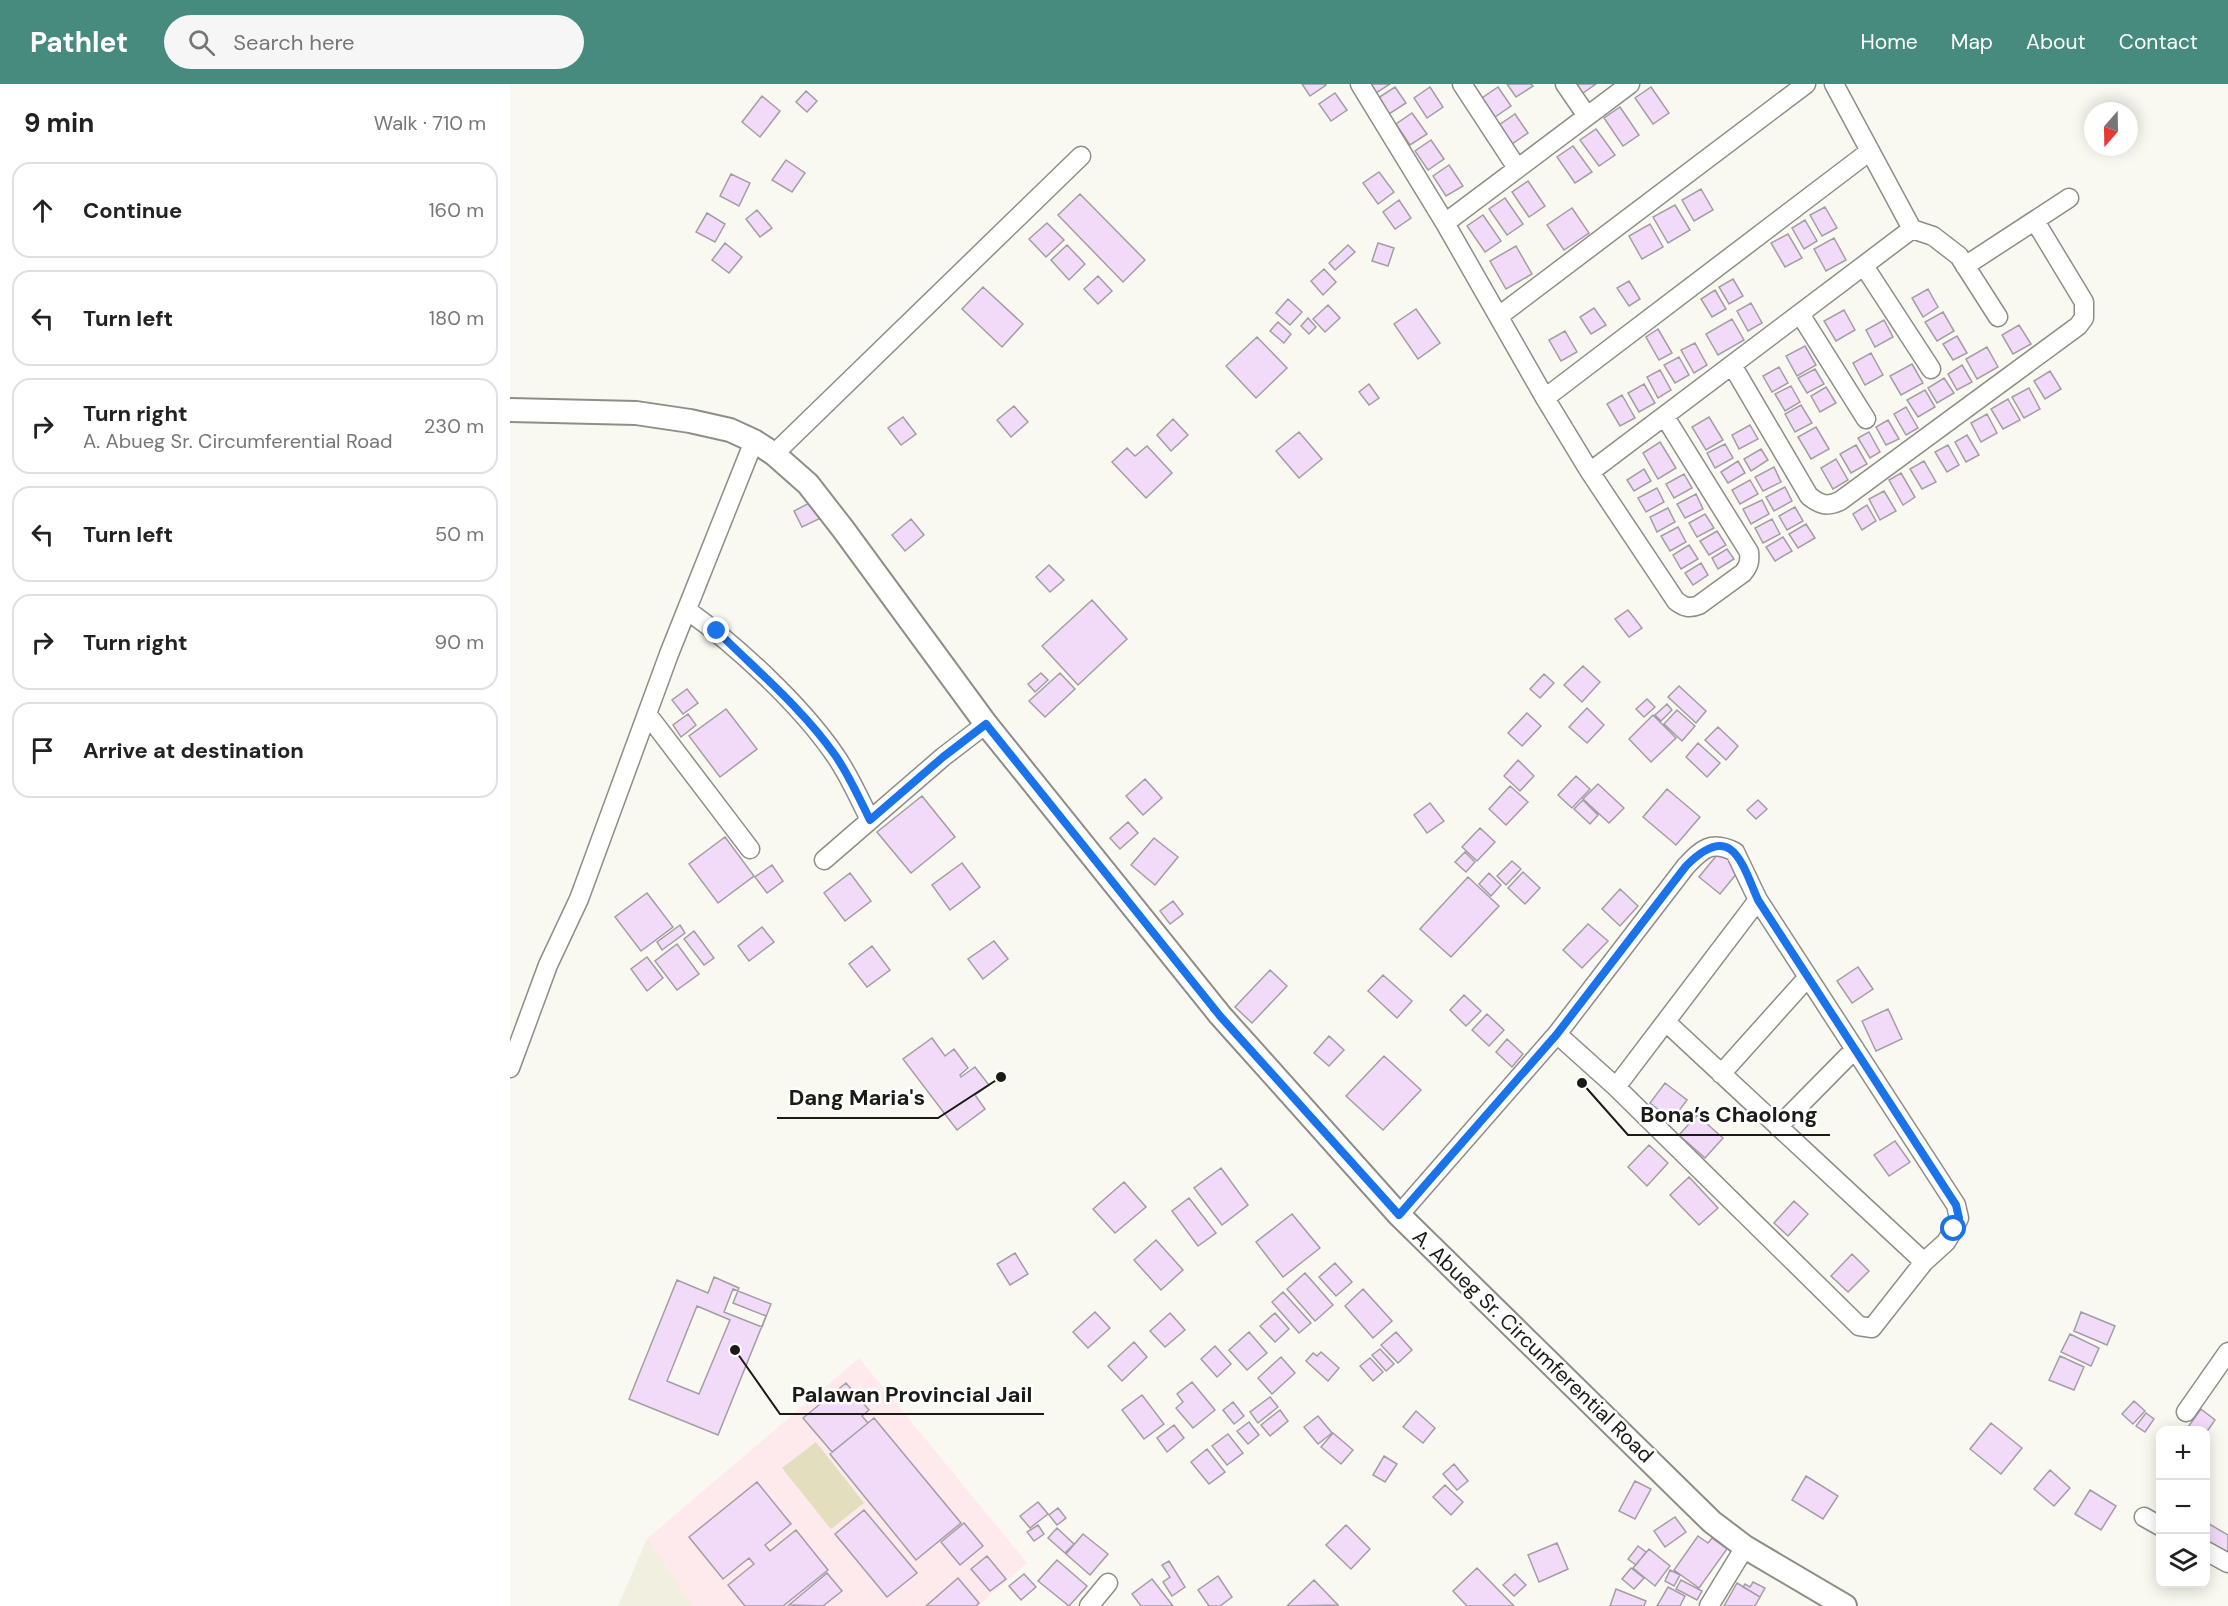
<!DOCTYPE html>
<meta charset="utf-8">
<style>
body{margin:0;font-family:"DM Sans",sans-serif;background:#f6f6f6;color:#222}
.controls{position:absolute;right:18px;bottom:18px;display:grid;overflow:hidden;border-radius:12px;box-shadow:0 3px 15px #0003}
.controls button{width:54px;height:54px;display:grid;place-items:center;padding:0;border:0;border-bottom:2px solid #e0e0e0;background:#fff;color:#222;font:30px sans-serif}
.compass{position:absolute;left:1574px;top:18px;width:54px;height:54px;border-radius:50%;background:#fff;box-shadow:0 3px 15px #0003;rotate:200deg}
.stop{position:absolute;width:18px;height:18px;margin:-14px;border:4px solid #1a73e8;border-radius:50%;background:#fff}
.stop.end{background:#1a73e8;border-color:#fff;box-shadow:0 2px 6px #0008}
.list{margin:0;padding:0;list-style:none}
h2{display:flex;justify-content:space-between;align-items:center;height:78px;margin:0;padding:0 24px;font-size:26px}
h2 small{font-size:20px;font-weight:400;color:#767676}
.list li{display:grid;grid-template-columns:39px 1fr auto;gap:18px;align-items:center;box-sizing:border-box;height:96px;margin:0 12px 12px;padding:0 12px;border:2px solid #e0e0e0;border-radius:18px}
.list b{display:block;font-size:22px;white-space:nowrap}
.list p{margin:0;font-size:20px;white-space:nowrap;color:#767676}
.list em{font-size:20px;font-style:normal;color:#767676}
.icon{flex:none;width:33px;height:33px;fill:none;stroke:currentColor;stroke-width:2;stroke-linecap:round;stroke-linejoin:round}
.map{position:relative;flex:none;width:1718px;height:1522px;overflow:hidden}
header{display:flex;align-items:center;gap:36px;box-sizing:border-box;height:84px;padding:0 30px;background:#478b7f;color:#fff}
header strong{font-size:28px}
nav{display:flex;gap:33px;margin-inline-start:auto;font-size:21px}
.search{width:420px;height:54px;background:#f6f6f6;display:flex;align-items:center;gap:15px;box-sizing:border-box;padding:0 21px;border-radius:33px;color:#767676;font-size:22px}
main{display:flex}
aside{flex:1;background:#fff}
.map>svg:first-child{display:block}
.commercial{fill:#fee9ec}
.built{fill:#f1efdf}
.green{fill:#e3debd}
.building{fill:#f1dbf9;stroke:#a39ea4;stroke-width:1.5;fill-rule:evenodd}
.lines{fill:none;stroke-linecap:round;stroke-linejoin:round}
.minor-casing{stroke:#8e8d86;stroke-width:21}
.tertiary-casing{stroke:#8e8d86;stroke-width:26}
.minor{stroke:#fff;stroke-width:18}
.tertiary{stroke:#fff;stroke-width:22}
.route{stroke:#1a73e8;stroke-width:8}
.labels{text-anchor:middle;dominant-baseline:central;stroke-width:5;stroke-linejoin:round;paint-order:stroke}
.street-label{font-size:21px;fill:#1a1a17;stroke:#fff}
.leader{fill:none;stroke:#1a1a17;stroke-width:2}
.callout-dot{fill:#1a1a17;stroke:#fff;stroke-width:2}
.callout-label{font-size:22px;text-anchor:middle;font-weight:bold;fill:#1a1a17;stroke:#fff;stroke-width:5;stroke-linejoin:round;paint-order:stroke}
</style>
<header>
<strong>Pathlet</strong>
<div class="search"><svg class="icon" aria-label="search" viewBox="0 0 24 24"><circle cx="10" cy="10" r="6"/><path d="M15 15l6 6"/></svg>Search here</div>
<nav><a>Home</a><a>Map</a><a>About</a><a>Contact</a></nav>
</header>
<main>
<aside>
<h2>9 min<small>Walk · 710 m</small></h2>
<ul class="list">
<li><svg class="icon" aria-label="ahead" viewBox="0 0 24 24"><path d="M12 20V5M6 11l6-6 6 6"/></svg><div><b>Continue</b></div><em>160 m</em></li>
<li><svg class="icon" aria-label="left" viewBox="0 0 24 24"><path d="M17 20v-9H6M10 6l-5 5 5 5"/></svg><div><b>Turn left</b></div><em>180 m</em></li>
<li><svg class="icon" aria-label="right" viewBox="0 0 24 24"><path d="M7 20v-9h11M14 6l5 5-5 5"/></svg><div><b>Turn right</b><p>A. Abueg Sr. Circumferential Road</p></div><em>230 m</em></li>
<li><svg class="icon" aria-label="left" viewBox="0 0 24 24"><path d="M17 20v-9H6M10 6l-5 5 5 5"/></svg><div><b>Turn left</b></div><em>50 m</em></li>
<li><svg class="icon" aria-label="right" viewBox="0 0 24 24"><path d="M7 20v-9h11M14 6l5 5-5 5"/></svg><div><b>Turn right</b></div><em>90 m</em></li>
<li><svg class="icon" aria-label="arrive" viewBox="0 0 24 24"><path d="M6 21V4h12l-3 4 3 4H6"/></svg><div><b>Arrive at destination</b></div></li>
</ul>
</aside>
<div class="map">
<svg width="1718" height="1522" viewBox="0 0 1718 1522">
<rect width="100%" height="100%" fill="#faf9f1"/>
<!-- commercial -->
<path class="commercial" d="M349,1274L517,1479L468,1522H183L137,1455Z"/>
<!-- built -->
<path class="built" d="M137,1455L183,1522H108Z"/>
<!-- green -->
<path class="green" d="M306,1358L354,1419L321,1445L272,1384Z"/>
<!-- building -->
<path class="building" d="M792,0H816V1L800,12Z
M860,0H880L866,9Z
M997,0H1021L1023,2L1006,13Z
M1063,0H1086L1070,11Z
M885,3L896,19L879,30L868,14Z
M920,3L933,23L917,34L904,14Z
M988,3L1001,22L985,33L972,14Z
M1141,3L1159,29L1143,40L1125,14Z
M296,7L307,17L297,28L286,18Z
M825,9L837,26L821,37L809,20Z
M252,12L270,27L250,53L232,38Z
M1110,23L1129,51L1113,62L1094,34Z
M902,29L917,50L900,61L886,40Z
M1005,30L1018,49L1002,60L989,41Z
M1086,45L1105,71L1089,82L1070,56Z
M921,56L934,75L918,86L905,67Z
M1063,62L1082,88L1065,99L1047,73Z
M276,76L295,89L282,108L262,96Z
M939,81L953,102L936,112L923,92Z
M869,88L884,108L868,120L853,99Z
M221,90L240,99L229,122L210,112Z
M1018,97L1035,122L1019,133L1002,108Z
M1191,105L1203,126L1184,137L1172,116Z
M570,110L635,176L613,198L548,131Z
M995,114L1013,140L997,151L979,125Z
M889,116L901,134L885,145L873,128Z
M1165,121L1180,146L1158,159L1143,133Z
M1315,123L1327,144L1312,152L1300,131Z
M1062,124L1079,149L1054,166L1037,141Z
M247,126L262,144L250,153L236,135Z
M197,129L215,140L205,158L186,148Z
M973,131L991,157L975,168L957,142Z
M1295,136L1307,157L1294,165L1282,144Z
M537,139L554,156L536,173L519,155Z
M1140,140L1153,163L1132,175L1119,152Z
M1278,150L1292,174L1275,183L1261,159Z
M1324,154L1336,176L1316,187L1304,165Z
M215,159L232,173L219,189L202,176Z
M868,159L884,164L878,182L862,177Z
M557,161L575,180L559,196L541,176Z
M838,161L845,168L825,186L819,179Z
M1006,162L1022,190L996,205L980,177Z
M814,185L826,198L813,211L801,197Z
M588,192L602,207L588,220L574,205Z
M1223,195L1233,212L1219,220L1209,203Z
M1119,197L1130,215L1119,222L1107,204Z
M473,203L513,240L492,263L452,225Z
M1418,205L1428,223L1413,233L1402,214Z
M1205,206L1216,225L1202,233L1191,215Z
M778,215L792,228L780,241L766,229Z
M1241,219L1252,239L1238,247L1227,227Z
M818,221L830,234L815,248L803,235Z
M1084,224L1096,241L1081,250L1070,233Z
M906,225L930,259L908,275L884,240Z
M1334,226L1345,246L1326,257L1314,237Z
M1433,228L1444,247L1427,257L1415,238Z
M798,234L806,243L799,250L791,242Z
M1222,235L1234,256L1208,271L1196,250Z
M1374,236L1383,253L1365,263L1356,246Z
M768,238L781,250L774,259L760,247Z
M1509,241L1521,260L1503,270L1492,251Z
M1148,245L1162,269L1149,276L1136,253Z
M1055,247L1067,268L1051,277L1039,256Z
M1447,252L1457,269L1443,276L1433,260Z
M747,253L777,284L746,314L716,282Z
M1185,259L1197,281L1184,289L1171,266Z
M1295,262L1306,281L1287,292L1276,272Z
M1477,263L1488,283L1467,295L1456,275Z
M1361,269L1373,291L1355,301L1343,279Z
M1169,273L1179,291L1165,299L1154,281Z
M1402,280L1413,299L1391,311L1380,292Z
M1452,281L1462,298L1447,306L1438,290Z
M1269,283L1278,299L1262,308L1253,292Z
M1305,285L1314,300L1297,309L1288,294Z
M1150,286L1161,306L1148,314L1137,293Z
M1540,287L1551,305L1535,315L1524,297Z
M1434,294L1444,309L1427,319L1418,304Z
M859,300L869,314L859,321L849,308Z
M1134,300L1145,319L1129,328L1118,309Z
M1281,302L1290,318L1275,327L1265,310Z
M1316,303L1326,319L1310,328L1301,312Z
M1519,304L1530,325L1514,334L1502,313Z
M1415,306L1425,323L1408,333L1397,316Z
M1112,311L1125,334L1110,342L1097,320Z
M1498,315L1510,336L1493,345L1481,325Z
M1291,321L1302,339L1285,348L1275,330Z
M504,322L518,338L501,353L487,336Z
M1396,323L1408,344L1396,351L1384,330Z
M1477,330L1487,349L1471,358L1461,339Z
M393,333L406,350L391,361L378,344Z
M1199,333L1213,356L1196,366L1182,343Z
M663,335L678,351L661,367L647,351Z
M1378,336L1389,355L1376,361L1366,343Z
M1240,341L1248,355L1229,365L1222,351Z
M1306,343L1319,365L1301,375L1288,353Z
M789,348L812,375L789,394L766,367Z
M1359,348L1370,368L1360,374L1348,354Z
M1457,351L1469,371L1456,378L1445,358Z
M1150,358L1166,384L1148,395L1133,369Z
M1215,360L1223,374L1205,384L1197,369Z
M1346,361L1357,380L1341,389L1330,370Z
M1438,361L1449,381L1437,388L1425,368Z
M637,362L662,389L636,414L602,378L617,364L625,372Z
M1251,365L1258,376L1241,387L1234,375Z
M1326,375L1338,396L1323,405L1311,384Z
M1228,377L1235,389L1218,399L1211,388Z
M1414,377L1426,398L1412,405L1400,385Z
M1264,383L1271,398L1253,407L1245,393Z
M1134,385L1141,397L1124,407L1117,396Z
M1391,389L1405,413L1393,421L1379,396Z
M1174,390L1182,404L1164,414L1156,400Z
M1240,396L1248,410L1230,420L1222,406Z
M1275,403L1282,417L1264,427L1256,413Z
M1147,404L1154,418L1136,428L1128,414Z
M1374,407L1386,427L1370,436L1359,415Z
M1186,410L1193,425L1175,434L1167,420Z
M305,416L313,433L292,443L284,427Z
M1252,416L1259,430L1241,440L1233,425Z
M1357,421L1366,437L1352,446L1343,430Z
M1285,423L1293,437L1277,446L1269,432Z
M1158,424L1165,438L1147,448L1140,433Z
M1195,430L1204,444L1187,453L1179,439Z
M401,435L414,451L395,467L382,451Z
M1262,435L1270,450L1253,459L1245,444Z
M1296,440L1305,454L1288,464L1279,450Z
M1168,443L1176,458L1160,467L1151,452Z
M1207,447L1216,461L1199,471L1190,457Z
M1273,453L1282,467L1265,477L1256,463Z
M1179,461L1188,475L1171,485L1163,471Z
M1217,465L1224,475L1208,485L1202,474Z
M1191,479L1198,491L1183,501L1175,489Z
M539,481L554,496L540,508L526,493Z
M582,516L617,555L568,601L532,562Z
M1118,526L1132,544L1119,553L1105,535Z
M1073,582L1090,598L1072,618L1054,601Z
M531,589L538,596L525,608L518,600Z
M550,589L565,605L535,633L519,617Z
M1034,590L1044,599L1030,614L1020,605Z
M1169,602L1196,627L1186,639L1158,613Z
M177,605L188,619L173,630L162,616Z
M1137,615L1145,623L1134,633L1126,625Z
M1157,620L1162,626L1151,637L1145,631Z
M1077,624L1094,641L1077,659L1059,643Z
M216,625L247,665L210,693L179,652Z
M1167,626L1185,642L1172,657L1154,640Z
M1017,629L1031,642L1012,662L998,649Z
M178,630L186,641L171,653L163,641Z
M1143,631L1166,654L1141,678L1119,655Z
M1208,643L1228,662L1216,676L1195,656Z
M1188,659L1210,679L1197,693L1176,673Z
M1008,676L1024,692L1010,707L994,692Z
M1066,692L1080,705L1062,724L1048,711Z
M635,695L652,714L633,731L616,712Z
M1088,700L1114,724L1099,739L1073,715Z
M1000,702L1018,718L996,741L979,725Z
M1157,705L1190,733L1166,761L1133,733Z
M412,712L445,753L401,789L367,748Z
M1073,716L1088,731L1080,740L1064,725Z
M1248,716L1257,725L1246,735L1237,726Z
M920,719L934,737L917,749L904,731Z
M618,738L628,749L610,765L600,754Z
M970,744L985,758L967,777L952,763Z
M215,753L244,792L208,819L179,780Z
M644,754L668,773L645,801L621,781Z
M1211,766L1232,783L1210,810L1189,793Z
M955,768L965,778L956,788L945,778Z
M1002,777L1011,785L996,801L987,792Z
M452,779L470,803L440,826L422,801Z
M262,781L273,797L257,809L245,793Z
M1013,788L1030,804L1015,820L998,804Z
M340,789L361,817L335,837L314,809Z
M979,789L991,801L981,812L969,800Z
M958,793L989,822L941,873L910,845Z
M1110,805L1128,822L1110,842L1092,825Z
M137,809L163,843L131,867L105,833Z
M663,817L673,830L660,840L650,827Z
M1078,840L1098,857L1072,884L1053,866Z
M170,841L175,849L152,866L147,858Z
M252,843L264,858L239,877L228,862Z
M184,847L204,874L194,881L174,855Z
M484,857L498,875L473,895L458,875Z
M167,860L189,890L167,906L145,877Z
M362,862L380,886L357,903L339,880Z
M137,873L153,894L137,907L121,885Z
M1348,883L1363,905L1342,919L1327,897Z
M760,886L777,902L742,939L725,923Z
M873,891L902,917L887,934L858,907Z
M954,911L971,927L956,942L940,926Z
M1378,925L1392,955L1366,967L1352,937Z
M977,930L994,946L979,962L962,946Z
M819,952L834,966L819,982L804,969Z
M422,954L435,972L444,965L458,984L450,991L451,993L465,983L479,1001L465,1011L475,1025L447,1046L393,975Z
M997,955L1013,970L1002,983L986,968Z
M874,972L911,1006L873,1046L836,1012Z
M1155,999L1177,1016L1162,1036L1140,1019Z
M1187,1031L1213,1054L1195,1074L1169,1051Z
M1385,1057L1400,1078L1379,1092L1364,1071Z
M1139,1061L1158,1079L1137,1102L1118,1083Z
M711,1084L738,1121L712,1141L684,1104Z
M1179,1093L1208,1124L1189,1141L1160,1111Z
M614,1098L636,1123L605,1149L583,1125Z
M679,1114L706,1149L688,1162L662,1127Z
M1284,1117L1298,1130L1278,1152L1264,1139Z
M782,1130L810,1164L773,1193L746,1158Z
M646,1156L673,1186L651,1206L624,1176Z
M505,1169L518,1190L500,1201L487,1180Z
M1342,1170L1359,1187L1338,1208L1321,1192Z
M825,1179L842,1198L826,1212L809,1193Z
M795,1189L823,1221L805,1237L777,1205Z
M204,1193L229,1204L223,1219L256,1232L208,1351L119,1315L167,1196L198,1209ZM187,1222L220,1236L189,1310L157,1297Z
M223,1205L261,1220L252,1243L214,1228Z
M853,1205L882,1237L863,1254L835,1222Z
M773,1208L801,1239L789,1249L762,1218Z
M585,1228L600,1244L578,1264L563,1248Z
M1571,1228L1605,1242L1597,1261L1564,1247Z
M660,1229L675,1246L655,1263L640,1247Z
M765,1229L779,1245L765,1258L750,1242Z
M739,1248L757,1269L737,1286L719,1266Z
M886,1248L902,1266L888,1279L871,1261Z
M1560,1250L1589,1264L1581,1282L1551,1268Z
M624,1258L637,1273L612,1297L598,1282Z
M705,1262L721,1280L707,1293L691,1275Z
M870,1265L884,1280L876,1287L862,1271Z
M811,1268L829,1284L818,1297L796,1277L803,1269L807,1272Z
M1550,1272L1574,1283L1564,1306L1539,1296Z
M771,1273L785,1289L762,1310L748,1294Z
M860,1274L873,1288L863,1297L850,1282Z
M682,1298L705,1326L683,1344L666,1324L673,1318L667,1310Z
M336,1299L359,1326L352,1332L358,1339L322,1368L293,1334Z
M632,1311L654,1340L634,1355L612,1326Z
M760,1313L768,1323L748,1339L740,1328Z
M1624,1317L1635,1327L1623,1340L1612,1330Z
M723,1318L734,1332L724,1340L713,1326Z
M1691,1325L1705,1336L1696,1349V1346H1683L1678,1343Z
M770,1326L778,1337L760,1352L751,1341Z
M906,1327L925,1344L913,1359L893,1343Z
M1636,1329L1644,1335L1635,1348L1626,1342Z
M808,1332L822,1349L808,1360L794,1343Z
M364,1334L451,1439L406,1476L320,1370Z
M739,1338L749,1351L738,1360L727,1347Z
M1481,1339L1512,1364L1491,1390L1460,1365Z
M664,1341L674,1354L657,1368L647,1354Z
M823,1349L843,1366L831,1380L811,1363Z
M718,1350L733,1369L717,1381L702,1362Z
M697,1365L715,1388L699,1400L681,1378Z
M874,1372L887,1380L875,1398L863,1391Z
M944,1380L958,1397L947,1406L933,1390Z
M1540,1386L1560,1404L1544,1422L1524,1405Z
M1296,1392L1328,1412L1313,1435L1282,1416Z
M1125,1397L1141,1405L1125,1435L1109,1427Z
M247,1398L281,1440L255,1461L260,1467L286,1446L318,1486L273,1522H235L218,1501L244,1480L239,1474L213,1495L179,1453Z
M935,1401L953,1418L941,1431L923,1413Z
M1580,1406L1606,1422L1591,1446L1565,1430Z
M528,1418L538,1430L520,1444L510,1432Z
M548,1424L556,1434L547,1441L539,1431Z
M354,1426L407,1489L377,1513L325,1450Z
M1165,1433L1176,1448L1155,1463L1144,1447Z
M1696,1438L1718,1451V1472L1696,1459Z
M454,1439L473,1462L450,1481L431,1458Z
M528,1441L534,1450L524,1457L517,1448Z
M836,1441L860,1465L841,1485L816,1461Z
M547,1444L564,1460L555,1469L538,1454Z
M573,1450L598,1470L580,1491L556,1470Z
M1188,1452L1198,1459L1202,1454L1217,1465L1189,1504L1164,1486Z
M1047,1459L1058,1485L1029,1498L1018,1471Z
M1128,1462L1136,1468L1126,1481L1118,1475Z
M1139,1465L1160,1482L1145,1502L1123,1484Z
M477,1472L496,1495L480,1507L461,1485Z
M547,1476L577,1502L559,1522L528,1497Z
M659,1477L675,1503L662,1512L653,1498L660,1493L652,1481Z
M967,1484L1004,1522H957L943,1507Z
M1121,1484L1134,1494L1124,1505L1112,1495Z
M1160,1486L1170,1491L1164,1502L1155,1497Z
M317,1489L332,1507L313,1522L279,1521Z
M514,1490L526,1503L511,1516L499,1502Z
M1005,1490L1016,1501L1004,1512L993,1501Z
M708,1492L722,1513L710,1522H699L688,1506Z
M448,1494L469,1519L466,1522H416Z
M642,1495L663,1522H631L622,1510Z
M804,1496L828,1521L777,1522Z
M1171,1496L1192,1507L1187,1516L1166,1505Z
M1243,1498L1255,1504L1250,1513L1233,1503L1235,1500L1240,1503Z
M1227,1499L1250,1513L1245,1522H1214Z
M1158,1503L1175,1512L1170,1522H1147Z
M1106,1505L1136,1517L1134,1522H1100Z"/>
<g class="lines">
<defs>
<path id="minor" d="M850,0L935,139L1035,314L1080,388L1166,517C1174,523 1179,525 1189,521L1233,489C1239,482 1240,477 1239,468L1155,333
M952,0L1007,84
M1055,0L1077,32
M1324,0L1402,145L1423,152L1449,172L1488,233
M935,139L1120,0
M1354,182L1421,285
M1455,182L1559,114
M1290,230L1356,335
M989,232L1296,0
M1222,281L1299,412C1310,421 1317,423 1330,417L1568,242L1574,234V218L1525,137
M1035,314L1360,67
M264,370L571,72
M1080,388L1402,145
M177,526C227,562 290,620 325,671C339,691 349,714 360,736
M138,631L240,765
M314,776L433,673L476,640
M1156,938L1414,1178
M0,984L38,881L69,815L159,570L244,357
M1211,990L1298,893
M1106,1003L1248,816
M1268,1043L1345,965
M889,1131L1047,950L1176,782C1192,765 1201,756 1225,768L1248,816L1446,1121L1449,1134L1444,1145L1436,1158L1414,1178L1362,1244L1349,1242L1106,1003L1047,950
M1676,1328L1718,1268
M1634,1433L1650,1442
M1696,1467L1718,1479
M579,1522L598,1499
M1199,1522L1235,1463"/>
<path id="tertiary" d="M0,326L126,329L180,337L220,346L244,357L264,370L298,400L333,445L476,640L710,931L889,1131L1202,1438L1235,1463L1335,1522"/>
</defs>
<!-- minor casing -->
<use href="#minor" class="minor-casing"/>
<!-- tertiary casing -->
<use href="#tertiary" class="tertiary-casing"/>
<!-- minor -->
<use href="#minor" class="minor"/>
<!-- tertiary -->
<use href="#tertiary" class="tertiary"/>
</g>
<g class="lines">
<!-- route -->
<path class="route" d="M207,547C247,587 292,624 325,671C339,691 349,714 360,736L433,673L476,640L710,932L889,1131L1047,950L1176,782C1221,737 1231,776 1248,816L1446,1121L1449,1134L1444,1145"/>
</g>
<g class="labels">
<!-- street labels -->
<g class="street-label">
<text transform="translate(1023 1262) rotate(44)">A. Abueg Sr. Circumferential Road</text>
</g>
</g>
<!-- callouts -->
<path class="leader" d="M491 993L428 1034H267M1072 999L1118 1051H1320M225 1266L270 1330H534"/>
<g class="callout-dot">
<circle cx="491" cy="993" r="6"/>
<circle cx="1072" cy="999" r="6"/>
<circle cx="225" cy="1266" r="6"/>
</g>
<g class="callout-label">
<text x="347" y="1021">Dang Maria's</text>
<text x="1219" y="1038">Bona’s Chaolong</text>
<text x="402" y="1318">Palawan Provincial Jail</text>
</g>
</svg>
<div class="controls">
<button>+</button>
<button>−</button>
<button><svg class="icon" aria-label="layers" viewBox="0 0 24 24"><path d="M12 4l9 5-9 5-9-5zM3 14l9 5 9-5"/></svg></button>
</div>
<svg class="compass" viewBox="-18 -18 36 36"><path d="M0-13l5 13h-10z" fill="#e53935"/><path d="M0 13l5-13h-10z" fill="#767676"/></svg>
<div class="stop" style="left:1444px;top:1145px"></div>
<div class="stop end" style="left:207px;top:547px"></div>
</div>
</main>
